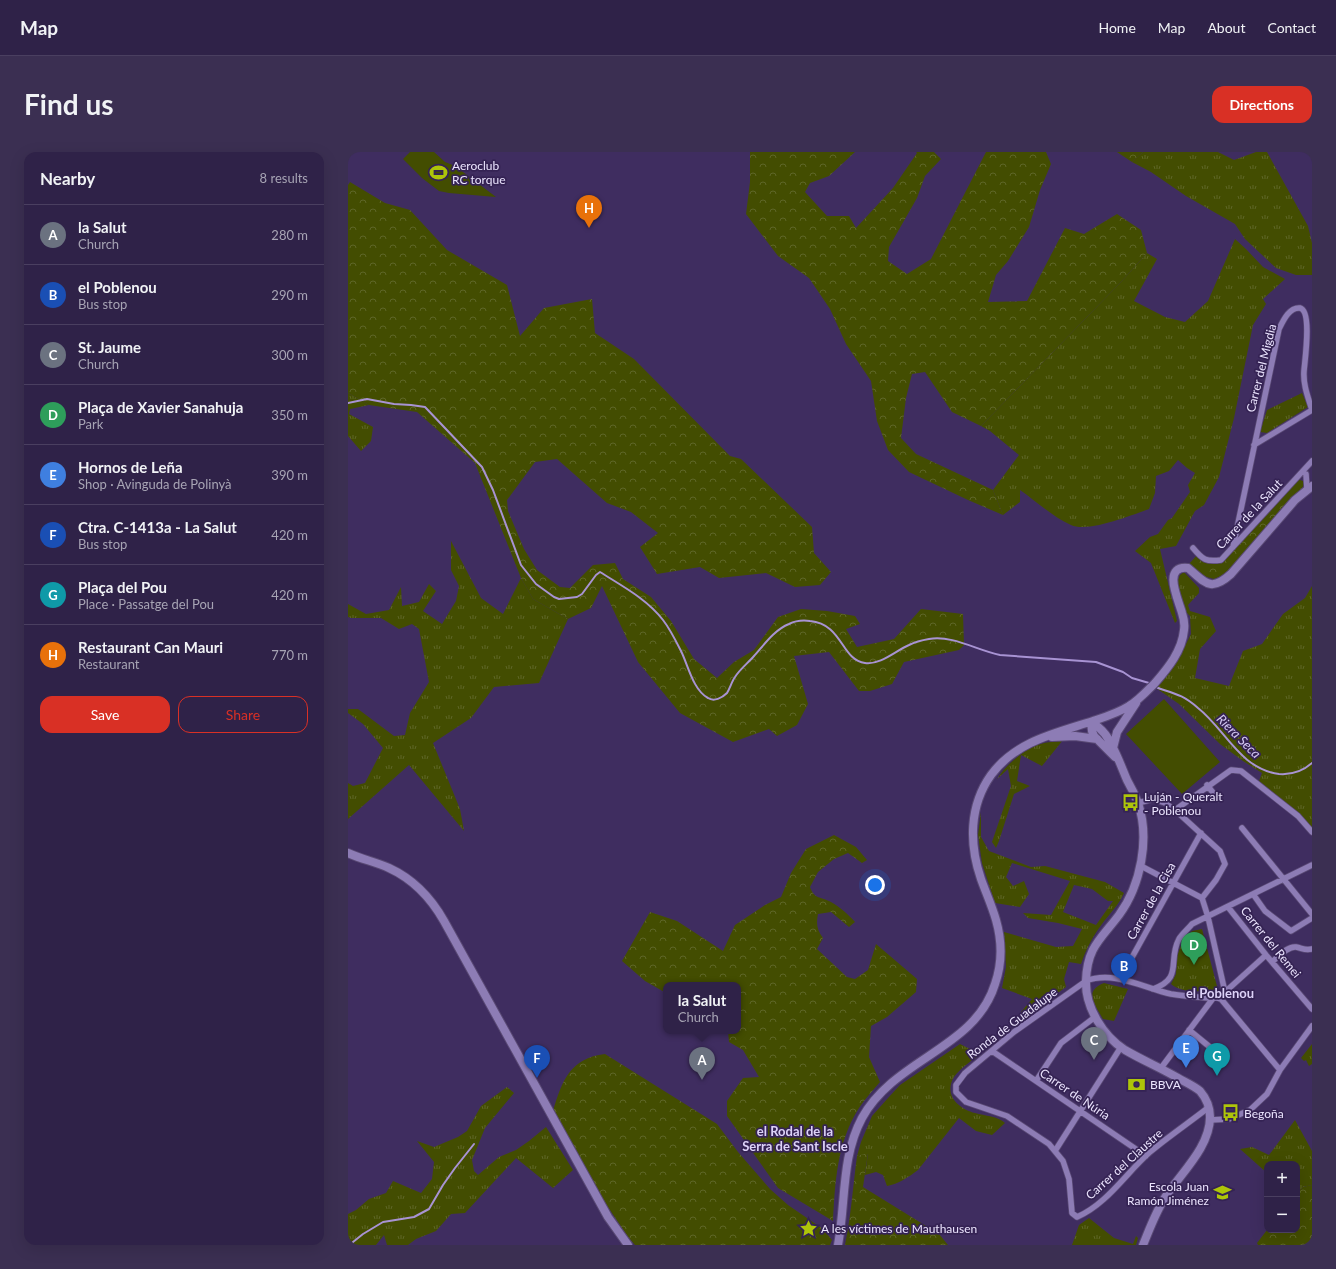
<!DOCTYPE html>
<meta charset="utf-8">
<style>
body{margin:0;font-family:Lato,sans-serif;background:#3b2f52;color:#f1f3f6}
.controls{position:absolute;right:12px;bottom:12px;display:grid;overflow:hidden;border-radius:8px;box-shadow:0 4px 16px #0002}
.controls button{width:36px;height:36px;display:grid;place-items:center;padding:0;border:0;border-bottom:1px solid #4a3f60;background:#2f2248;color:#f1f3f6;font:20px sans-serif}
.you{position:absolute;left:527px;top:733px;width:14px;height:14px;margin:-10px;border:3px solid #fff;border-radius:50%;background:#1a73e8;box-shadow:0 0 0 6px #1a73e833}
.badge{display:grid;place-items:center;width:26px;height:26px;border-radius:50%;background:#d93025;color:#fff;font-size:13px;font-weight:700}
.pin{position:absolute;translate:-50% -33px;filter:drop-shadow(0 1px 2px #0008)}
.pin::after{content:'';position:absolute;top:21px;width:14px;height:12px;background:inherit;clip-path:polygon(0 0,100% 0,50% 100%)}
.popup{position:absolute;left:315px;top:830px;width:78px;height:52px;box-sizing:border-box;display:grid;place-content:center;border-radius:8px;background:#2f2248;filter:drop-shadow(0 1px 3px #0005);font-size:13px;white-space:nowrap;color:#a7a4b4}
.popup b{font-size:15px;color:#f1f3f6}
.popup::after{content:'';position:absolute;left:50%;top:100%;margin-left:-8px;border:8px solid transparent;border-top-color:#2f2248}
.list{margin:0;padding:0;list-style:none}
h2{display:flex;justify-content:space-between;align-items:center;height:52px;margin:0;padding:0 16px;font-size:17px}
h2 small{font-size:13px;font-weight:400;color:#a7a4b4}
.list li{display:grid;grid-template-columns:26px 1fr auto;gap:12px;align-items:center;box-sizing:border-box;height:60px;padding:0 16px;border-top:1px solid #4a3f60}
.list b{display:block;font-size:15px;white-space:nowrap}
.list p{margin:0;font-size:13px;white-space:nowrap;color:#a7a4b4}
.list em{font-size:13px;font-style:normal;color:#a7a4b4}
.actions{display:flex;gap:8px;padding:12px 16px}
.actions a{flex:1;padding:9px 0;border:1px solid #d93025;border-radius:12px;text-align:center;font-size:14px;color:#d93025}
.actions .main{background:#d93025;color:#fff}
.map{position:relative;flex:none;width:964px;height:1093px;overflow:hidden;border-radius:12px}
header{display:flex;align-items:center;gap:24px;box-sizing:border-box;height:56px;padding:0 20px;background:#2f2248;border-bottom:1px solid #4a3f60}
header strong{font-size:19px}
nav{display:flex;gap:22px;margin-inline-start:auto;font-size:14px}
.intro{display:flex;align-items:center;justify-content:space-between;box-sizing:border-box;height:96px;padding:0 24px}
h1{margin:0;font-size:28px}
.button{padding:10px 18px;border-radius:12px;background:#d93025;color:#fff;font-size:14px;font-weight:700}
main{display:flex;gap:24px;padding:0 24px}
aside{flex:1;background:#2f2248;border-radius:12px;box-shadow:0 4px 16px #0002}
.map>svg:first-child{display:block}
.grass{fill:url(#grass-tufts);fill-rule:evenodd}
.forest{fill:url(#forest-crowns)}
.pitch{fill:#434d01}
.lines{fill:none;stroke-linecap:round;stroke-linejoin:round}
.stream{stroke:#a893d3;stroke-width:2}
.street-casing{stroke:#594974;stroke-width:7}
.secondary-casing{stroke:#594974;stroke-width:10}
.street{stroke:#8d7cb5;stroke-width:5.5}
.secondary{stroke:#8d7cb5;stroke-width:8}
.labels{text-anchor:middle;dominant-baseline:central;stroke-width:3.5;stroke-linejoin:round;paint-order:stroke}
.poi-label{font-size:12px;fill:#ebe4fe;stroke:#352354;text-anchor:start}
.street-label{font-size:12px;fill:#ebe4fe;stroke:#352354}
.water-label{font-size:13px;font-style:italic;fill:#d3c7f2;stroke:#352354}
.neighbourhood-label{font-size:13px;font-weight:bold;fill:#ddd2f8;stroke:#352354}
</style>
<header>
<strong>Map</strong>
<nav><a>Home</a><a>Map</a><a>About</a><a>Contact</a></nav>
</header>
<div class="intro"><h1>Find us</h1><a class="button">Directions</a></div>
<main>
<aside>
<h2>Nearby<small>8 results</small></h2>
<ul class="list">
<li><span class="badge" style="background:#6b7280">A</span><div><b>la Salut</b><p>Church</p></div><em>280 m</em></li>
<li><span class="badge" style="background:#1a4fb4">B</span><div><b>el Poblenou</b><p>Bus stop</p></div><em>290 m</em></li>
<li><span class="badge" style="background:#6b7280">C</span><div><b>St. Jaume</b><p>Church</p></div><em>300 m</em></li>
<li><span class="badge" style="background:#2e9e5b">D</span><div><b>Plaça de Xavier Sanahuja</b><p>Park</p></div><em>350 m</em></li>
<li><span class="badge" style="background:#3f7fe0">E</span><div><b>Hornos de Leña</b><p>Shop · Avinguda de Polinyà</p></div><em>390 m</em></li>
<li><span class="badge" style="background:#1a4fb4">F</span><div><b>Ctra. C-1413a - La Salut</b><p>Bus stop</p></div><em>420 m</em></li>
<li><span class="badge" style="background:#0f9aa8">G</span><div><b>Plaça del Pou</b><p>Place · Passatge del Pou</p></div><em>420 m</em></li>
<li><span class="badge" style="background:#e8710a">H</span><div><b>Restaurant Can Mauri</b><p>Restaurant</p></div><em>770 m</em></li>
</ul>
<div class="actions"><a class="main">Save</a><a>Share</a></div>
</aside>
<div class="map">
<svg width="964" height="1093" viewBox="0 0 964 1093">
<defs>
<pattern id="grass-tufts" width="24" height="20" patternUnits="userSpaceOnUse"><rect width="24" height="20" fill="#434d01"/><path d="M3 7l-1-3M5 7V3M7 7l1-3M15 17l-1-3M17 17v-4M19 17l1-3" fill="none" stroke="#5e6627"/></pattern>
<pattern id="forest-crowns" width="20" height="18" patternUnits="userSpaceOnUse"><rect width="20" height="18" fill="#434d01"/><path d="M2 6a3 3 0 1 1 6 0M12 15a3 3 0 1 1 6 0" fill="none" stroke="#5e6627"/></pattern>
</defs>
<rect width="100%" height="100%" fill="#3f2d60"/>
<!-- grass -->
<path class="grass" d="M795,0H870L886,8L908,0H919L960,74L964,91V123H948L928,116L897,87L887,72L838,44L803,20L784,10Z
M887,87L898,97L915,115L937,127L915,147L918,152L905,173L886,266L871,325L856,353L847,359L828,394L812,397L829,469L827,471L803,411L787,399L802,385L810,382L820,368L824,366L842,340L840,333L847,321L839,316L830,308L821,319L808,324L807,341L801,357C784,363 740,381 723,373C705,365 689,350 672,338V350L655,363L645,338L671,303L642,279L633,274L773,130L799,101L809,107L786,149L817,165L837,170L860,149Z
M0,241L21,253L2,257L1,262L25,275L23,289L13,299L0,284Z
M954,241L960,255L919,281L912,280L919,258Z
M103,389L133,446L155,462L173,426L185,447L220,467L191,531L146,535L123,566L85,591L112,657L116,679L61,613L0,667V631L5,634L17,631L35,596L15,572L0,561V557H10L46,584L57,583L62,561L81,530L71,477L64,472L51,477L33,466H3L0,465V452L18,462L41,458L53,435L54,454L71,450L81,432L88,439L75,459L94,472L108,449L111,434L103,418Z
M836,420L851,436V441L840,453L842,459L862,465L868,479L852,497L847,526L881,534L895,499L914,492L935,462L957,446L964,434V676L932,646L911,629L914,621L895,609L872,592L831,552L808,536L832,504L843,482L842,464L838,460L829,430L832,423Z
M715,588L694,614L673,603L669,629L682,634L666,642L651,689L648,696L644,690L663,634L660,617L649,627C658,613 672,601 687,594C695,590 707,590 715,588Z
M633,660V685L641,699L683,715L697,714L757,730L776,741C771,753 761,762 754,772C745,784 738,797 733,812L721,810L716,827L718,835L675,866L673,860L684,847L654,836L658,815L656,780L708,795L725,794L734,777L710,771L680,766L675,761L703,763L722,729L664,711L658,725L665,734L676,729L681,742L672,755L647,751L634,711L630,683ZM726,733L744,737L760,749H765L748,773L715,760Z
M854,777L870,838C856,839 834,842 823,832L828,822L829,804L835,788L844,779Z
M756,831L780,837L766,869L755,867C747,853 735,839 756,831Z
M612,892L632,902C625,908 611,917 606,925C595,943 611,957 627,961C637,964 650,964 657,971L644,983L628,979L611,966L570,1018C561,1025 550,1032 539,1034L535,1023L528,1020L517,1023L520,1002L509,1004L513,990L524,964L540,946L552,933Z
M964,892V912L961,914L958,908L956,909L953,906Z
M159,935L166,941L137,976L124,1008L126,1019L130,1023L151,1005L168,998L181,989L198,975L225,1018L205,1036L168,1006L117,1061L103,1062L88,1079L68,1087L60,1093H39L36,1083L28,1093H0V1062L8,1058L21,1047L38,1041L45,1029L73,1041L84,1027L86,1010L69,989L86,995L110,985L119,979L133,954Z
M947,968L964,999V1033L955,1035L949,1041V1012H919V1021L892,997L904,995L921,1003Z
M741,1066L766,1086L785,1092L788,1084L790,1086L788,1093H724L731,1073Z"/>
<!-- forest -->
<path class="forest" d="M402,0H507L481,24L462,31L457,40L479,64H501L508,76L545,36L569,1L568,0H586L593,7L577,24L569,46L541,95L540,109L559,122L583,107L638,0H698L703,12L692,38L681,75L660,109L648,123L640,150L679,149L717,76L736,82L769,62L793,78L799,101L773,130L633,274L604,260L577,220L564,222L558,246L553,286L568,302L645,338L655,363L620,348L561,320L540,298L529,269L523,229L498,192L482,157L461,126L430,104L398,62L402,30Z
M769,0H795L784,10Z
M2,30L37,51L62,58L99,98L159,133L172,184L196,156L244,147L247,181L286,207L382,304L393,307L464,375L466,401L483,420L472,433L447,435L418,421L371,426L352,415L309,422L292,395L310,381L283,360L259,351L209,307L187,310L159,348L160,359L176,397L189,418L212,435L222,436L245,413L267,411L275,427L303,445L323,469L346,507L369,526L386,510L406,498L430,465L453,457L479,459L507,464L512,472L498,477L509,495L546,487L573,457L615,462L616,493L611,498L556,510L544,532L522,539H511L481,500L446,504L460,552L449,573L429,584L421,577L385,590L332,561L290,510L254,434L243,456L220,467L185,447L173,426L127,311L69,260L21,253L0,241V33Z
M949,327L958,330L954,336L882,420L866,427L855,424L841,412L850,402L854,406L873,408Z
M486,683L508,695L519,708L514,711L500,701L486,707L470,720L462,735C467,748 472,744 483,750C492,755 501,763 507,770L501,775L483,760L470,762C468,772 469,778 475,786L469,797L499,825L507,827L520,818L528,792L569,827L568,840L539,865L523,874L521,905L532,930C525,938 517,947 511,956C489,990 487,1031 485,1069L430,1036L379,964V949L395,926L411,925L395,898L381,890L380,879H390V833H318V841L297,829L274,809L302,760L329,769L375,799L387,773L417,753L433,745L443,721L458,697Z
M257,902L369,972L390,1000L422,1037L440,1053L475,1077L484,1088L482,1093H287L280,1085L256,1049L205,959C214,929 222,906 257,902Z
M520,1001L515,1035L591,1082L600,1093H497C503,1064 505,1034 509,1004Z
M964,1033V1093H910L909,1091L919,1078H949V1041L955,1035Z"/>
<!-- pitch -->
<path class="pitch" d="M62,0H86L97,10L107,14L148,45L101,41L91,39L74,26L55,7Z
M816,547L872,610L834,642L778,582Z"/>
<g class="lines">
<!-- stream -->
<path class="stream" d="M0,251L19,247L46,252L63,253L77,255L134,315L145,338L173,413L188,432L206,445L211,447L229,445L234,442L248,423L252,420C274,434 299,447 315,468C322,477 328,489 333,499C340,513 345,538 360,546C366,550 374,546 379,541C382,536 384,529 387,525C392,517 400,511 406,504C416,493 426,478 441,472C447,469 455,468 462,469C495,472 493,508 517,511C533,513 547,499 561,493C567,490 575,488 581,487C605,483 628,498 652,503L748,510L775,520L784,526L801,531
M810,536C828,542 835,543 850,556C877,577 892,617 931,622C944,623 954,620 964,611
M3,1093L5,1090L15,1082L35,1070L66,1065L81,1057L95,1033L107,1016L126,992"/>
<defs>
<path id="street" d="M906,293L964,258
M958,322L959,337
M885,395L931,177C935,169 941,155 952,156C964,159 957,207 956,219C955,233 960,245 964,258
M845,396C855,408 858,410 873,408L964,309
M859,633L870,647
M790,651L805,647L817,651L827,658L872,699L877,712L868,728L854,746
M827,658L883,618L893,619L950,664L964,680
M894,676L964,762
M793,714L854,746
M905,742L917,759L943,779L964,766
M854,746L860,765L877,840L918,803
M880,755L918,803L964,857
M924,810C930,805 939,794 948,795C954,796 957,799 964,797
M772,827L853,681
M805,837C836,826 819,809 831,787C834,782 840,777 844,772L964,713
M841,878L868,900L874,908
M644,899L798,1004
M813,916L866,845
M688,929L713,891L747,865
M861,955C842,970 821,984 802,1000C778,1021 759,1052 729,1065L724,1061L721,1027L715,1009L701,992L659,964L618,950L608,940V933L617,921L666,880L738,829C765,818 796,836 823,842C835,844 848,845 861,846L866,845L873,847L932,918
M862,968L881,967L902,958L919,942L932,918L964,874
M707,999L773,895"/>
<path id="secondary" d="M743,570C748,573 753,577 757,582C766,594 773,614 779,628C783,635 787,643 790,651C802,686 793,733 771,763C753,787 739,795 738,829C737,855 755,884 777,898C794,908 813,916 830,926C837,930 846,934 852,939C858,946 862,956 862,965C862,995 833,1021 818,1044C808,1059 802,1076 795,1093
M743,570L744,579L746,584L767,605
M704,585L727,584L749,587
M765,596L769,580L788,551
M0,701C13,707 28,710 41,716C65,727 83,746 96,769L260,1065L280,1093
M490,1093C498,1050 493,1005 514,966C547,906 627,897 647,832C654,812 654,789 648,768C644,754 638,741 633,727C621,692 621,654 643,623C668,589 708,581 745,569C757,565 770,561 781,554C791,548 799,539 807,531C820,516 834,499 836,478C837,472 836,467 834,461C831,449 813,413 840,416C857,430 862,441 883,422L947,348L964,334"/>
</defs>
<!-- street casing -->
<use href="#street" class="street-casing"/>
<!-- secondary casing -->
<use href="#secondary" class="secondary-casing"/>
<!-- street -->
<use href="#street" class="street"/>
<!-- secondary -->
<use href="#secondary" class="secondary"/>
</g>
<!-- icons -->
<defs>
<symbol id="stadium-bare" viewBox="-9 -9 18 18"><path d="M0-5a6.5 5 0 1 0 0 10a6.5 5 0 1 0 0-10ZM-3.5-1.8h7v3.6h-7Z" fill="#aec509" stroke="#352354" stroke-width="2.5" paint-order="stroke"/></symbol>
<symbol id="bus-bare" viewBox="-9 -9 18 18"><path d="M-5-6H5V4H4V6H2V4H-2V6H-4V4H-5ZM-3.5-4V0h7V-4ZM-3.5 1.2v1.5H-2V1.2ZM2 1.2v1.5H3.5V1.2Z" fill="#aec509" stroke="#352354" stroke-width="2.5" paint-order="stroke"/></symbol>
<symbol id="bank-bare" viewBox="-9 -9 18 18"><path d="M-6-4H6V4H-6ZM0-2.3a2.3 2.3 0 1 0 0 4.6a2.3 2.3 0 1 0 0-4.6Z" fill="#aec509" stroke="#352354" stroke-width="2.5" paint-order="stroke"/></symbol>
<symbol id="school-bare" viewBox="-9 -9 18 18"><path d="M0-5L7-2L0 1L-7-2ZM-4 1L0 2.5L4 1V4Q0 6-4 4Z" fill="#aec509" stroke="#352354" stroke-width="2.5" paint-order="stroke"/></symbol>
<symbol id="sight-bare" viewBox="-9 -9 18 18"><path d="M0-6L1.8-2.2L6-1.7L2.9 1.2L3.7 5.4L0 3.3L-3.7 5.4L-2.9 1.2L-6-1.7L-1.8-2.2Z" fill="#aec509" stroke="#352354" stroke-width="2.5" paint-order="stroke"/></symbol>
</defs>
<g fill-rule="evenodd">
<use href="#stadium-bare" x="78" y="8" width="25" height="25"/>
<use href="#bus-bare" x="770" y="638" width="25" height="25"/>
<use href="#bank-bare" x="776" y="920" width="25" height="25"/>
<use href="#bus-bare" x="870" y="948" width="25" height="25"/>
<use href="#school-bare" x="862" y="1028" width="25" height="25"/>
<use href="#sight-bare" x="448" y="1064" width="25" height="25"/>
</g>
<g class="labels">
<!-- poi labels -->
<g class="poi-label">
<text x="104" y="13">Aeroclub<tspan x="104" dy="14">RC torque</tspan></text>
<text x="796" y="644">Luján - Queralt<tspan x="796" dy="14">- Poblenou</tspan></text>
<text x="802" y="932">BBVA</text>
<text x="896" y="961">Begoña</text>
<text x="861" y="1034" text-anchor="end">Escola Juan<tspan x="861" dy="14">Ramón Jiménez</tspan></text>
<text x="473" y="1076">A les víctimes de Mauthausen</text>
</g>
<!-- street labels -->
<g class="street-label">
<text transform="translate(913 216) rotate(-76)">Carrer del Migdia</text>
<text transform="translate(901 362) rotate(-47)">Carrer de la Salut</text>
<text transform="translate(803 749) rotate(-61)">Carrer de la Cisa</text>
<text transform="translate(923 790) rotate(51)">Carrer del Remei</text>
<text transform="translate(664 871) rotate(-37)">Ronda de Guadalupe</text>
<text transform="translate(727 942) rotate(34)">Carrer de Núria</text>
<text transform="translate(776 1012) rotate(-42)">Carrer del Claustre</text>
</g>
<!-- water labels -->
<g class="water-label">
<text transform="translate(891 584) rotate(45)">Riera Seca</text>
</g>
<!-- neighbourhood labels -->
<g class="neighbourhood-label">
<text x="872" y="841">el Poblenou</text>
<text x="447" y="979">el Rodal de la<tspan x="447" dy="15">Serra de Sant Iscle</tspan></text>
</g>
</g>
</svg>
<div class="controls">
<button>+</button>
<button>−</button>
</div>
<div class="you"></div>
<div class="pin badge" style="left:354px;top:928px;background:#6b7280">A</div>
<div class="popup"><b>la Salut</b>Church</div>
<div class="pin badge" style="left:776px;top:834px;background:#1a4fb4">B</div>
<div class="pin badge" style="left:746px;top:908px;background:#6b7280">C</div>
<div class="pin badge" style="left:846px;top:813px;background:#2e9e5b">D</div>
<div class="pin badge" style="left:838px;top:916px;background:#3f7fe0">E</div>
<div class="pin badge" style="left:189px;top:926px;background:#1a4fb4">F</div>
<div class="pin badge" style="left:869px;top:924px;background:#0f9aa8">G</div>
<div class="pin badge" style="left:241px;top:76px;background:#e8710a">H</div>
</div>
</main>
